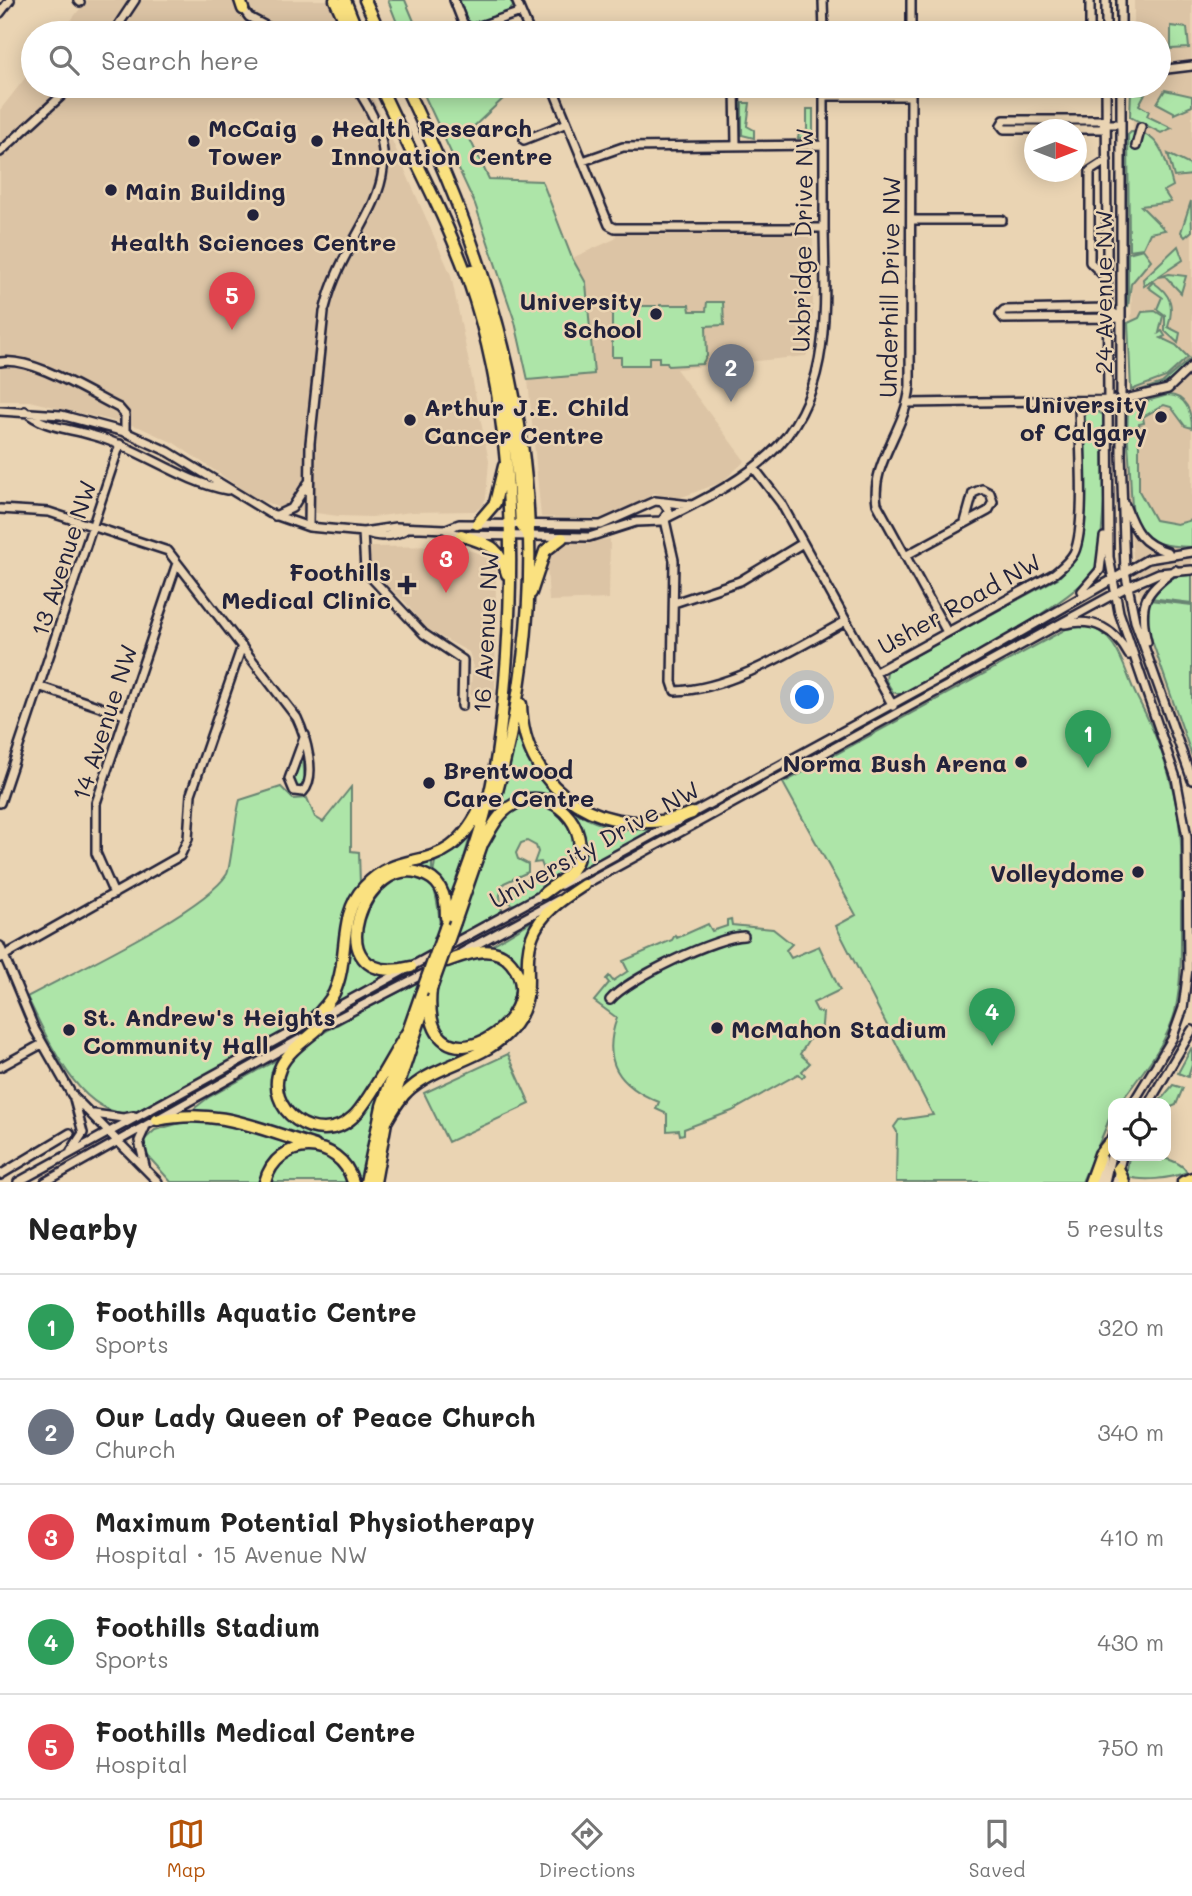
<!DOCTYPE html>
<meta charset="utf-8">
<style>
body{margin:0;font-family:Mali,sans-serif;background:#f6f6f6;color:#222}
.controls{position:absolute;right:21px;bottom:21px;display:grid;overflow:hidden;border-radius:14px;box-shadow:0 4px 18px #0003}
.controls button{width:63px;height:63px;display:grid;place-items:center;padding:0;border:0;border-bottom:2px solid #e0e0e0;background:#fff;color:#222;font:35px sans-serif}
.compass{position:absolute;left:1024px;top:119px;width:63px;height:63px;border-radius:50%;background:#fff;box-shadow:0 4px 18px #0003;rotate:90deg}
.you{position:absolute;left:808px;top:698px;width:24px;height:24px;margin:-18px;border:5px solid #fff;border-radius:50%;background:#1a73e8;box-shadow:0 0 0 10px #1a73e833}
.badge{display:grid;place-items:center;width:46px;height:46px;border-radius:50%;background:#b45309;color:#fff;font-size:23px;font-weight:700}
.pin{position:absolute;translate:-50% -58px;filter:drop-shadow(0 2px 4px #0008)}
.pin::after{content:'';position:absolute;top:37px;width:24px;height:21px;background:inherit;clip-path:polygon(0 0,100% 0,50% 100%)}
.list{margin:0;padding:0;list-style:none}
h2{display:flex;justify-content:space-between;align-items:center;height:91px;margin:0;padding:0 28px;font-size:30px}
h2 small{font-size:23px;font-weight:400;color:#767676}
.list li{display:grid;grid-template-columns:46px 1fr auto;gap:21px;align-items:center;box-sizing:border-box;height:105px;padding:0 28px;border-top:2px solid #e0e0e0}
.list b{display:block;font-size:26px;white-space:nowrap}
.list p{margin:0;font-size:23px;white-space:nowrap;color:#767676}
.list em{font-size:23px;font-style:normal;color:#767676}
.icon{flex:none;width:38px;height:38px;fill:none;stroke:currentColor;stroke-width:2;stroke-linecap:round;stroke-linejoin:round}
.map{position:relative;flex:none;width:1192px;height:1182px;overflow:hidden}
.search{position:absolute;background:#fff;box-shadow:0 4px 18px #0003;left:21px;right:21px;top:21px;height:77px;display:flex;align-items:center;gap:18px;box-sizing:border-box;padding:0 24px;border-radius:38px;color:#767676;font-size:26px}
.sheet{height:616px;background:#fff}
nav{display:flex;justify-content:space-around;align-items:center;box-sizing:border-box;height:98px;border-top:2px solid #e0e0e0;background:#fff;font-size:19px;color:#767676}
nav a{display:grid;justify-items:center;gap:4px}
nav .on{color:#b45309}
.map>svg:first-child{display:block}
.built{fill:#dcc4a5}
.green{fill:#ade5a8;stroke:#688472;stroke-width:2}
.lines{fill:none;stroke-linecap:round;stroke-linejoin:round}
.minor-casing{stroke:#22223b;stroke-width:12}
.highway-casing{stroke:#22223b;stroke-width:15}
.minor{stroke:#ead4b3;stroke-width:7}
.highway{stroke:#fae180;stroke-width:10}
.highway-bridge-casing{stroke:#22223b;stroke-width:15;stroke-linecap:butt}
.highway-bridge{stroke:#fae180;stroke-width:10}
.poi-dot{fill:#22223b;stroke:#ead4b3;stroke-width:2.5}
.labels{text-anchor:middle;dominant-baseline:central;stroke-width:5;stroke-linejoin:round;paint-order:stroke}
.poi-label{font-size:24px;font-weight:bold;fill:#22223b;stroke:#ead4b3;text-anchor:start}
.street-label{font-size:24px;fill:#22223b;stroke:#ead4b3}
</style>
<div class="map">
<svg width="1192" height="1182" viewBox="0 0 1192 1182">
<rect width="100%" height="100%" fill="#ead4b3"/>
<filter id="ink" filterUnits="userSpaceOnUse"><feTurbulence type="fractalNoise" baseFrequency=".0143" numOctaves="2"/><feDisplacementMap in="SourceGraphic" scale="14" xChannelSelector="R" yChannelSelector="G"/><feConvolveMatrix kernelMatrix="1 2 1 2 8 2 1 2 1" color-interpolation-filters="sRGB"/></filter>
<g filter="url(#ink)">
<!-- built -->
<path class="built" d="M87,0H330L345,33H61Z
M1134,0H1192V768L1154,655L1135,574L1126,494L1131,384L1133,86H1159V33H1134Z
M33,68V86H368L451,275L489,461L486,498L481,507L474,511L411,512L372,517L338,516L279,508L252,496L174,443L139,427L29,401H0V110Z
M616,234H813V339L806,356L676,369L745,461L722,482L677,499L653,493L636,507L610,519L541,517L528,380L594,374L586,283L572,258L615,239Z
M610,539L609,599L549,601L547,567L553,550L568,543Z
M454,546L485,555L496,568L495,699L470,694L473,664L469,652L425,628L406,603L371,570L369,547Z"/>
<!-- green -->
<path class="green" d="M388,0H405L419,33H401Z
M458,0H511L513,7L509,11L473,25L466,21Z
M1171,26L1187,28L1189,48L1171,49Z
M420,86H503L507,95L467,133L489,179L542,181L572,258L586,283L594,374L528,380L515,322L475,204Z
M1135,86H1149L1139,105L1149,111L1147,116L1172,128L1161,133L1130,117L1131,90Z
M1165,90L1192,96V106L1174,114V112L1157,103Z
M742,103H750L747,126L754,130V138L742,135Z
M807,109H813V137L798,138L799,134L807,130Z
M1131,132C1162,132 1166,162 1173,186L1164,191L1171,202L1141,206L1165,230L1150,233L1143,248L1129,250L1128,135Z
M1125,139H1126L1127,289H1125Z
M1168,154L1192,166V175L1174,177Z
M1191,201L1192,231L1185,237L1181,232Z
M1178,246L1183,260L1144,286L1143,279Z
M1143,249L1151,260L1131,284L1128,307V253Z
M1169,274L1186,276L1181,293L1165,276L1159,277Z
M1153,282C1172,295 1174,306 1168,327L1180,333L1178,343L1165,331V315L1157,309L1162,297L1148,287Z
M707,302H723L724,325L706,326L707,356L702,364L668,366L667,362H659V357H649V365H621V357H612V312L616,306H656L657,312L660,311V305H689L690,311H706Z
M1155,311L1163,316L1159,333L1162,331L1165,336L1161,338L1176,345L1188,357L1166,377L1131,390L1128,323L1139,318L1142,312Z
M1192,357C1179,378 1156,392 1132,393L1162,383Z
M1168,395C1186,395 1192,413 1192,428L1185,426L1171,407L1164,405L1143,417L1144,423L1139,424V491L1155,520L1177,524L1192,520V547C1128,546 1133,525 1130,471C1129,450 1125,426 1129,406Z
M1092,408L1103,415L1104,503L1099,564C1080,601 944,670 901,695L893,692L886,681L887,671L1058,578C1076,562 1082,547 1085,523V414Z
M1192,574V603L1150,598C1161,583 1173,573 1192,574Z
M1149,600L1192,605V756L1148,629Z
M1085,625C1119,634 1123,668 1136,695C1158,736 1175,784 1180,831C1183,859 1181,889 1181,917C1181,948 1182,981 1175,1012C1166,1046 1140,1075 1120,1103H1113C1113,1118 1089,1164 1082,1182H896L897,1132L894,1127L899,1120L933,1115L836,926L856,915L783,783L1066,629Z
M518,720C521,767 559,812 604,825C620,830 637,829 653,830L571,877L583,836L569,810L552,799L500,809Z
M303,758L305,783L299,788L293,782L300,759Z
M281,787L293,799L307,798L315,817L323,822L351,787V851L359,852L360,884C331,914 346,956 330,991C326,1001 317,1009 310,1018L132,1114C78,1116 48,1038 27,997C71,973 204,911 227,874C231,867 235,816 240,800Z
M542,803L561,811L577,840L573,863L546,889L517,905L511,904L506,896L508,887L539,876L544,870L541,862L534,863L538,852L536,846L527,841L521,843L516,853L518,859L528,864V872L504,883L500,895L502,913L455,939C467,907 481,830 511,810C520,803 531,803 542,803Z
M470,837L450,906L433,875L435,861Z
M432,860V873L417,869L393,874L354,921L353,943L387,976L327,1010C334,984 350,903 368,888C387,872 410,868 432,860Z
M407,875L424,880L434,888C438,905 445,936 432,951C415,970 368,974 360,944C358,937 362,925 364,917C368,895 387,882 407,875Z
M539,917L527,983L503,1036L401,1090L426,1012L431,1027L464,1049C503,1047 510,1011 523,981L512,959L489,947Z
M731,919L732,925L773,929L792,944L786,950L791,958L819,946L840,990L813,1003L817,1011L823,1013L821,1036L812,1035L800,1054L810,1063L802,1071L805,1075L802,1078L798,1074L732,1111L684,1129V1134L680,1135L679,1130L667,1131V1114L656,1109L659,1102C619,1086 601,1062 617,1018L594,1001L609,983L606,979L609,976L613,981L628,971L623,961L672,940L675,935L677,938L708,924L712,931L727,926V920Z
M484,954L504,960C533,1004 507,1022 468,1044C462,1042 451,1041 446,1037C427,1021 437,987 445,967Z
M420,981L406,1023L357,1110C312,1150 257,1098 291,1057C311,1034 390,998 420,981Z
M1192,1047V1065L1188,1077L1178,1073Z
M508,1054L530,1104L448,1142L424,1093Z
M280,1058L275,1075L291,1121L343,1128L387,1074L373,1123L361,1182L345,1156L330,1145L226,1116L191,1111L209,1097Z
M1173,1085L1183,1088L1176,1105L1169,1108L1166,1103H1158Z
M191,1120L235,1124L296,1143L273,1156L259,1182H171L147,1155L144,1140L155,1130Z
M315,1149L338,1162L350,1182H267C277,1160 291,1153 315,1149Z
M1129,1156C1146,1156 1177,1155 1187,1172C1170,1179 1142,1182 1126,1176Z"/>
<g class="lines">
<defs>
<path id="minor" d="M78,0L80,2
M454,0L463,23L471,29L521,12
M516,0L530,33
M823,0L824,33
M911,0V33
M1090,0V33
M1106,0V33
M241,6L249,17L279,33
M0,13L10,0
M911,32H1003
M113,33L135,0
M1121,33V0
M1159,70L1192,66
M552,86L609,225L615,228H824
M735,86L736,145
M911,86L910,386C906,430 870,463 877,504L947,632
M1106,86L1109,557L1119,612L1176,778L1187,837L1188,969L1183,1008L1172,1039L1133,1103
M1121,86V454L1125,571L1135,621L1192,780
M824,96H911
M1001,125L1004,129H1102L1104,124H1121
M1001,125L1004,120H1101L1104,124
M524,140L567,123
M1136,146L1141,127
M0,152L72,86
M583,161L623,147L824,145
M911,220H1002
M1107,279L1090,262V171L1107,160
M325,308C347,219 425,184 355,86
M1107,308L1121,318L1004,319L1000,314L1004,310Z
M0,362C32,356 90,394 119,408L125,415V432
M908,403L1121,400L1168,389L1192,366
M0,411L61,415L125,432L169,452L269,513L309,527L363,532L396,527L446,529L459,524L601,525L655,501L691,505
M25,411C44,428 68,428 91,435C141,448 179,481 227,490
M754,468L781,503L893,706
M1125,505C1134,530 1141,544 1168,552
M0,509L49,512L168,551L297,718C305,735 318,777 303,792L294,791L289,779L305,735
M275,516L292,508L308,483
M667,518C704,499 739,483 770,454C833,396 825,307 824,229C824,181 824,134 824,86
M665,520L674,560L672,682L675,691C731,690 798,647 846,621
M309,527L310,443L324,312
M446,530L461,535L589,537L636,522L662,521L669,511L663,502
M363,532L365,571L424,634L463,660L462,706
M364,532C379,538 391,537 405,530
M905,556L988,511L993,502L990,493L982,489L973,493L965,522
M1082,591L1100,570L1104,537
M674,603L740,581L803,543
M1065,624C1094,618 1114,628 1129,655
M1147,642C1138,604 1144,592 1175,570
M874,673L1055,573C1062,567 1069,562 1074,553C1087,526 1079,437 1079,403
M41,687L124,715
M0,803L120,444
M561,885L955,670L1148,559L1192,552
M580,887L1127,587L1159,573L1192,570
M114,894L96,853V803L177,563
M0,946L35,1030L72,1095L158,1182
M461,953L558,900
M0,958L180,856L188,839L191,794L242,646
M610,1000C627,979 718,936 744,936
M315,1030L429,971
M0,1067L42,1044
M1149,1103L1192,1030
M94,1114L123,1118L134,1116
M1107,1148L1113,1134
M71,1151L83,1133L73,1095
M145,1166L139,1141L145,1128
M0,1175L70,1133
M18,1182L547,892
M45,1182L302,1038
M1098,1182L1103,1159
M1105,1182L1113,1147
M1116,1182L1122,1156"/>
<path id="highway" d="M240,0L243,9
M335,0L350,33
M345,0L358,33
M365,0L380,33
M380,86C409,150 444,212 468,279C510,400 515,529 507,655C503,709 499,761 485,813C475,852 459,890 445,928
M405,86C522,327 568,542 493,806
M471,270C504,343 517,445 521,525L529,537
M477,524L495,503L504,466
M461,535C488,545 499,544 507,574
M531,593L545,551L562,538
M521,704C523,795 611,844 692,813
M483,843C491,829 498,813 513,805C550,782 594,828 575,865C568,878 554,885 543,894
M455,922L482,844
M411,967C313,991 364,844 427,876C444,884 446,901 446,917
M431,989C419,1103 559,1020 511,963C494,942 467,954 447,961
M310,1022C319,1013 328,1005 334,993C350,959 337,916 364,887C406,841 447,884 484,800
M319,1028C307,1039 289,1050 281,1066C261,1109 318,1150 353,1117C368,1104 395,1051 408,1031
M157,1120C217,1107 259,1129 315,1146
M386,1122C393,1110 400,1097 411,1088C443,1061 489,1060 515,1024C538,993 521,968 532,937C540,913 564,898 584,885
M1118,1168L1124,1182
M265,1182C277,1135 340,1136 353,1182
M366,1182L382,1106L421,994
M375,1182L386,1122L427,999
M1090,1182L1100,1154L1108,1144
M1183,1182L1192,1178"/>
</defs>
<!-- minor casing -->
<use href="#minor" class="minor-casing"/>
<!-- highway casing -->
<use href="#highway" class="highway-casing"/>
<!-- minor -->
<use href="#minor" class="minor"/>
<!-- highway -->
<use href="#highway" class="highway"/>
<defs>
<path id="highway-bridge" d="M431,989L455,922
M421,994L445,928"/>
</defs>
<!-- highway-bridge casing -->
<use href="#highway-bridge" class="highway-bridge-casing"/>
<!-- highway-bridge -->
<use href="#highway-bridge" class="highway-bridge"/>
</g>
</g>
<!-- markers -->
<g class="poi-dot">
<circle cx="194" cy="141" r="7"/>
<circle cx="317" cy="141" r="7"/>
<circle cx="111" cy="190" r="7"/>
<circle cx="253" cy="215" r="7"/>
<circle cx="656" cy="314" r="7"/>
<circle cx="1161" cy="417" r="7"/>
<circle cx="410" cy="420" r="7"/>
<path d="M403.5 574.5h7v7h7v7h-7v7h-7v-7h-7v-7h7z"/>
<circle cx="1021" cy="762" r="7"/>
<circle cx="429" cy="783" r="7"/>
<circle cx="1138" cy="872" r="7"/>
<circle cx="717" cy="1028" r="7"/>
<circle cx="69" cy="1030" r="7"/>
</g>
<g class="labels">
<!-- poi labels -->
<g class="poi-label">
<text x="208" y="127">McCaig<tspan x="208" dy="28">Tower</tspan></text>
<text x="331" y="127">Health Research<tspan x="331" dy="28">Innovation Centre</tspan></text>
<text x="125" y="190">Main Building</text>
<text x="253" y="241" text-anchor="middle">Health Sciences Centre</text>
<text x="642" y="300" text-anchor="end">University<tspan x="642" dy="28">School</tspan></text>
<text x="1147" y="403" text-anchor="end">University<tspan x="1147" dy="28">of Calgary</tspan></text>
<text x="424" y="406">Arthur J.E. Child<tspan x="424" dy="28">Cancer Centre</tspan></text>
<text x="391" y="571" text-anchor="end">Foothills<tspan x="391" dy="28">Medical Clinic</tspan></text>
<text x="1007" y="762" text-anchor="end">Norma Bush Arena</text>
<text x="443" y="769">Brentwood<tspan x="443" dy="28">Care Centre</tspan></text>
<text x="1124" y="872" text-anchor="end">Volleydome</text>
<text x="83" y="1016">St. Andrew's Heights<tspan x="83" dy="28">Community Hall</tspan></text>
<text x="731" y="1028">McMahon Stadium</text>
</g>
<!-- street labels -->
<g class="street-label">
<text transform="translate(802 240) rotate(-89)">Uxbridge Drive NW</text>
<text transform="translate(889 287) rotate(-89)">Underhill Drive NW</text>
<text transform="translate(1102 292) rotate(-90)">24 Avenue NW</text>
<text transform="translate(63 558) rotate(-72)">13 Avenue NW</text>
<text transform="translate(959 603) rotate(-29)">Usher Road NW</text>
<text transform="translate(485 632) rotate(-87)">16 Avenue NW</text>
<text transform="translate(104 722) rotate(-72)">14 Avenue NW</text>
<text transform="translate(594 844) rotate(-29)">University Drive NW</text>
</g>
</g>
</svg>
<div class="controls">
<button><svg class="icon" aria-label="locate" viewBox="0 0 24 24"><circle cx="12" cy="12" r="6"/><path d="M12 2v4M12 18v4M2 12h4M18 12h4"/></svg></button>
</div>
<svg class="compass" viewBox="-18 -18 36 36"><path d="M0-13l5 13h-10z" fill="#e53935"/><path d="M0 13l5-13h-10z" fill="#767676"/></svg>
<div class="you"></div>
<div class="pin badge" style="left:1088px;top:768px;background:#2e9e5b">1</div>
<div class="pin badge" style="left:731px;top:402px;background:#6b7280">2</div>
<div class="pin badge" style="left:446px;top:593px;background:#e0444e">3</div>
<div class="pin badge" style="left:992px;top:1046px;background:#2e9e5b">4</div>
<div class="pin badge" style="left:232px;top:330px;background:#e0444e">5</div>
<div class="search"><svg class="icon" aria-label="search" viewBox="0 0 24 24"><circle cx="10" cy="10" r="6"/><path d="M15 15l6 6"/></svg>Search here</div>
</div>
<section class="sheet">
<h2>Nearby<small>5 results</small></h2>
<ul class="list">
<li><span class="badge" style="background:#2e9e5b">1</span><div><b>Foothills Aquatic Centre</b><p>Sports</p></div><em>320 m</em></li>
<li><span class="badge" style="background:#6b7280">2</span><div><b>Our Lady Queen of Peace Church</b><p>Church</p></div><em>340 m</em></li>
<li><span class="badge" style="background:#e0444e">3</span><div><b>Maximum Potential Physiotherapy</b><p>Hospital · 15 Avenue NW</p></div><em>410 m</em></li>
<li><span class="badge" style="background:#2e9e5b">4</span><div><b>Foothills Stadium</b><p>Sports</p></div><em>430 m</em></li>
<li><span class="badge" style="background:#e0444e">5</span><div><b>Foothills Medical Centre</b><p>Hospital</p></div><em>750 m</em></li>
</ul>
</section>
<nav>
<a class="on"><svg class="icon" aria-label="map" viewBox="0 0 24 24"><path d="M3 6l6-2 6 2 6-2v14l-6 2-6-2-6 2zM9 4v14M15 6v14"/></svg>Map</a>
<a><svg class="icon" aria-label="directions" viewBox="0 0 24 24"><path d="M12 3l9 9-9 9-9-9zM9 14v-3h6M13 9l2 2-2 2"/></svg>Directions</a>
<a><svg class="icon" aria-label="saved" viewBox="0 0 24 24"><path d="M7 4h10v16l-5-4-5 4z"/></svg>Saved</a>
</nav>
